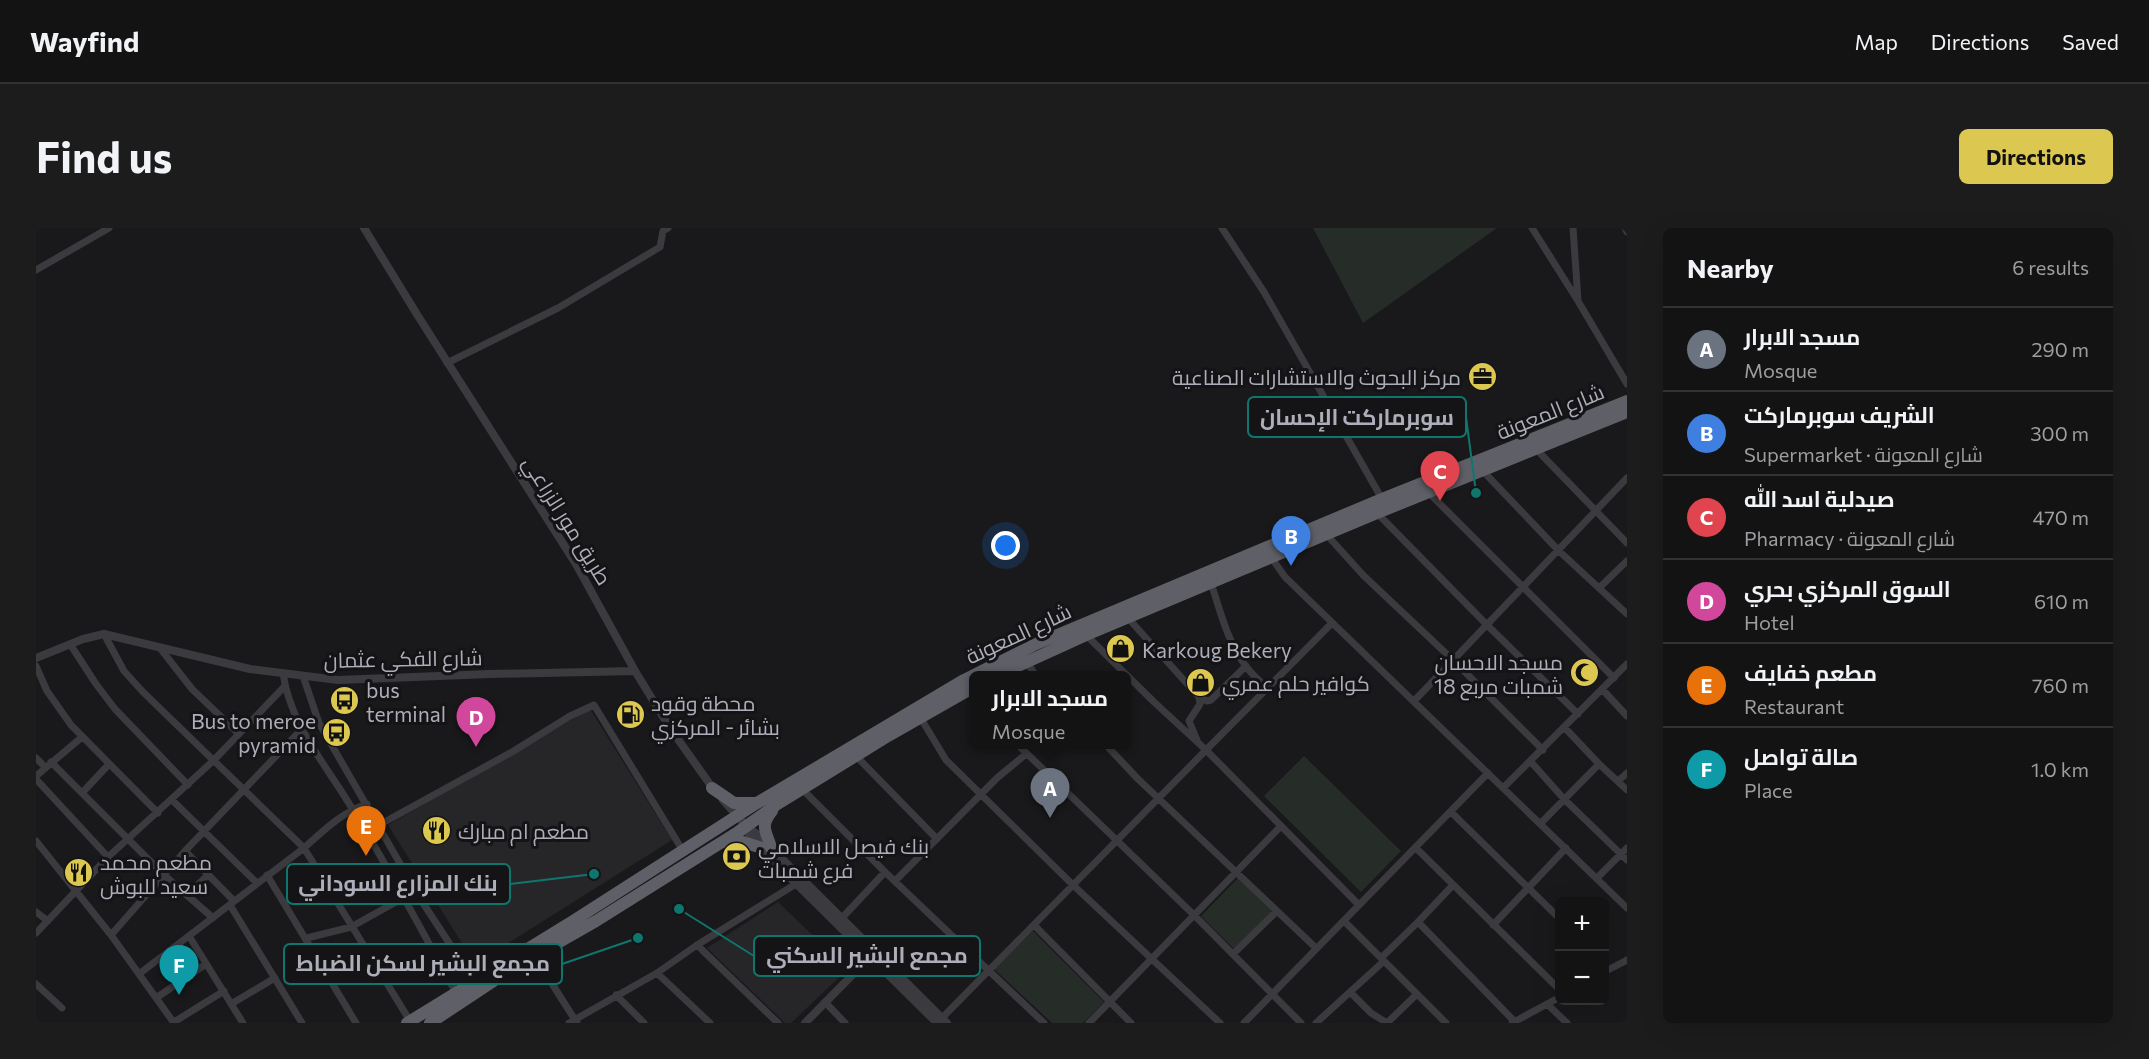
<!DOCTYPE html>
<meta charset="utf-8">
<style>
body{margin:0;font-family:Commissioner,Cairo,sans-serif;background:#1c1c1d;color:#f1f3f6}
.controls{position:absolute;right:18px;bottom:18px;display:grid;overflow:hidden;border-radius:9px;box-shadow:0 6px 24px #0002}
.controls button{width:54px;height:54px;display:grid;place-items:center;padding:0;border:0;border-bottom:2px solid #323234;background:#131314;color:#f1f3f6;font:30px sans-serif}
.you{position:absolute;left:970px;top:318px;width:21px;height:21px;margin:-15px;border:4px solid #fff;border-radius:50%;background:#1a73e8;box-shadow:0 0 0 9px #1a73e833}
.badge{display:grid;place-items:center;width:39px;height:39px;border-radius:50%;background:#dcc750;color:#fff;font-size:20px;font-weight:700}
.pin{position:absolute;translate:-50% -50px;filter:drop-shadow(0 2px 3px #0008)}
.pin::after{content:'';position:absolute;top:32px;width:21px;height:18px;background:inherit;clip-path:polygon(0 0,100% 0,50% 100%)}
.popup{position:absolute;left:933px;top:443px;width:162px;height:78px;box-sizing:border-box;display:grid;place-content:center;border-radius:9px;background:#131314;filter:drop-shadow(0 2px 4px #0005);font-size:20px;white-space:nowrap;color:#9d9ea0}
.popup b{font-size:22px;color:#f1f3f6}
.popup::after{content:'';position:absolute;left:50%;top:100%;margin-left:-12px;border:12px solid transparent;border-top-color:#131314}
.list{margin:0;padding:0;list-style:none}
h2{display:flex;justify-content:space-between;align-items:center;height:78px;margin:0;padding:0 24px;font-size:26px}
h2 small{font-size:20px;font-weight:400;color:#9d9ea0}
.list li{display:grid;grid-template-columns:39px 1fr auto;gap:18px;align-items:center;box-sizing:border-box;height:84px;padding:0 24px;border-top:2px solid #323234}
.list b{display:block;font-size:22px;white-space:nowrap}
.list p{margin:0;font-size:20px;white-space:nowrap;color:#9d9ea0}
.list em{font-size:20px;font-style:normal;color:#9d9ea0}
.map{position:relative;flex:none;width:1591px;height:795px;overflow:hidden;border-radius:9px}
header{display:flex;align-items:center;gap:36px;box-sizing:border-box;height:84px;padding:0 30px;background:#131314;border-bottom:2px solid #323234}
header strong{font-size:28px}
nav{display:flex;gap:33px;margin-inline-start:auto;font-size:21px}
.intro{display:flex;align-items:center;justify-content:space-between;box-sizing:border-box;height:144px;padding:0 36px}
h1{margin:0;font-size:42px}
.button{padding:15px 27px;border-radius:9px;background:#dcc750;color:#111;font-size:21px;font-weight:700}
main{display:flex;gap:36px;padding:0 36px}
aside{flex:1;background:#131314;border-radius:9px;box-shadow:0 6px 24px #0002}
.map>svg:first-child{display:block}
.built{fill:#262528}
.green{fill:#262c27}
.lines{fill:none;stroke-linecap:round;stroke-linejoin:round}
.minor{stroke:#3b3b3f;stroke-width:7}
.tertiary{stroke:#3b3b3f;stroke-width:8}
.trunk{stroke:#5f6067;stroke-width:12}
.labels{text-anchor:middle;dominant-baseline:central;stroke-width:6;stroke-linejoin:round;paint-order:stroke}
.poi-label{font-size:21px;fill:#adaeb9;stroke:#141416;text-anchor:start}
.street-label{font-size:21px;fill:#adaeb9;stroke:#141416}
.leader{fill:none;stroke:#0f766e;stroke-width:2}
.callout-dot{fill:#0f766e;stroke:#141416;stroke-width:2}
.callout{fill:#141416;stroke:#0f766e;stroke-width:2}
.callout-label{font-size:22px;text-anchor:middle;font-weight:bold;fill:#adaeb9}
</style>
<header>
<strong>Wayfind</strong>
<nav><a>Map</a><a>Directions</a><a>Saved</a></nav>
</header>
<div class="intro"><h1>Find us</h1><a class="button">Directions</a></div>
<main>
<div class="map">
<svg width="1591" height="795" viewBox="0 0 1591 795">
<rect width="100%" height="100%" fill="#19191b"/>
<!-- built -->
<path class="built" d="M554,481L636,612L439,736L352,597Z
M742,674L812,741L755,795H749L671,720Z"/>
<!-- green -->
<path class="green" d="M1277,0H1461L1327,95Z
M1268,528L1365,623L1325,664L1228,568Z
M1203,649L1237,683L1198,721L1165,688Z
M997,703L1068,774L1047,795H1016L958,741Z"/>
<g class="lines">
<!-- minor -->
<path class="minor" d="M1186,0L1228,64L1346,271
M1496,0L1542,73L1591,156
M1537,0L1542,72
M1589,0L1591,4
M0,42L73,0
M411,135L522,80L624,19L627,3L632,0
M1499,220L1591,315
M1446,242L1523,323L1591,386
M1392,264L1578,450
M1341,285L1451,397L1542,486
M1290,306L1327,347L1417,432L1507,522
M1235,329L1249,349L1591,680
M1175,355C1184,382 1191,413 1209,437C1215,446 1224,453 1232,461
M1563,360L1591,333
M1092,390L1163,469L1164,476L1153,493L1161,512
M1296,395L1170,522L1323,677
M68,406L88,443L107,464L268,620L374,793
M34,416L60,456L79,481L152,557
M124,420L156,461L203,506
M990,433L1000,448
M0,438L11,463L35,497L122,585
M247,445C254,497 291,538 317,582C354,642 386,703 420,765
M267,448L283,495L385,672L438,753
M1566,461L1591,488
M1163,469L1171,473L1175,472L1210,438
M1378,473L1591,250
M884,489L910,532L1037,657L1184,795
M1529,500L1563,536L1591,562
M981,516L1159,688L1265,795
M1069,516L1102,551L1280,720
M820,528L901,611
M0,530L9,539
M15,534L128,647L177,690
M1495,534L1528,571L1591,632
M0,548L46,509
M0,551L72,629
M1582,553L1591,545
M1467,560L1591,436
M766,561L849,644L1008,795
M46,565L73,536
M136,572L221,655
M1415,584L1524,691
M1504,596L1563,536
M343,597L476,524L534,488L558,477L647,623
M0,613L75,707L138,795
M1380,620L1524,762
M149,623L198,673
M231,647L320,795
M1561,650L1591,620
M859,653L961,550L990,526
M151,667L172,647
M194,677L266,795
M0,684L12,693
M805,691L849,644
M1308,693L1410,795
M1382,694L1479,794
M998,697L1095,795
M1457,697L1530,620
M0,705L72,629L177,533L248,459
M75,707L149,623L266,501
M153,708L207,795
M271,710L315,699L369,669
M661,717L742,795
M1197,726L1241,683
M499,729L541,795
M1345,730L1382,694L1417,657
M1568,744L1591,732
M621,745L674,795
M103,746L268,620C287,603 306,584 331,576
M0,756L26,780
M1314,764L1335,785L1351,795
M580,767L608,795
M120,770L170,736
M789,774L809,795
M195,776L239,750
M1511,776L1531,795
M906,790L1170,522L1118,474L1050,407
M138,794L188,763
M533,795L621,745L661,717L760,656
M1053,795L1245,598
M1208,795L1452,545
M1280,795L1348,733
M1351,795L1381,766
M1476,795L1524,769"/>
<!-- tertiary -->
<path class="tertiary" d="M328,0L382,88L540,336L599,443L634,500L678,562
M0,430L47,411L68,406L214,441L302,452L454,446L599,443
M687,572L710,598L721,606L911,795
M711,599L713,607L723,619L901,795
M769,795L834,729"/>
<!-- trunk -->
<path class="trunk" d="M960,448L1050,407L1341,285L1591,184
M676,560L698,575H720
M688,614L700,612L723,619
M735,620C731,604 723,599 736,583
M371,795L537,693L721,575L928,452L1000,416L1346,271L1591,173
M394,795L474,742L560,693L702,604L740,577L852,508L938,459"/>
</g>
<!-- icons -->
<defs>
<symbol id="office-disc" viewBox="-11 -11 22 22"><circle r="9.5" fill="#dcc750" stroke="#141416"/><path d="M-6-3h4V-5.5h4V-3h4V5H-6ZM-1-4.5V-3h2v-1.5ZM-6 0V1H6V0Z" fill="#111"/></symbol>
<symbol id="shop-disc" viewBox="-11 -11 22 22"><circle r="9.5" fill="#dcc750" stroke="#141416"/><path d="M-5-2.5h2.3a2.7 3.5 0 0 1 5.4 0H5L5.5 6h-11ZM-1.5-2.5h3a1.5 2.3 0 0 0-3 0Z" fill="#111"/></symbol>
<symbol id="mosque-disc" viewBox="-11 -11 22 22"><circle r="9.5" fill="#dcc750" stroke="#141416"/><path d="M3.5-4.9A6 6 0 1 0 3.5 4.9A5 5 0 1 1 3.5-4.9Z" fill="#111"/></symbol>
<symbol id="bus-disc" viewBox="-11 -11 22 22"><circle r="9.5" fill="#dcc750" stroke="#141416"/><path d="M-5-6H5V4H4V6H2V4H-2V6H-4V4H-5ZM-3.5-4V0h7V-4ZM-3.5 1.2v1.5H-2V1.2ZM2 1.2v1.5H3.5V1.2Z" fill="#111"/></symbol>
<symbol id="fuel-disc" viewBox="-11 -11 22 22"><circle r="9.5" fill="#dcc750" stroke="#141416"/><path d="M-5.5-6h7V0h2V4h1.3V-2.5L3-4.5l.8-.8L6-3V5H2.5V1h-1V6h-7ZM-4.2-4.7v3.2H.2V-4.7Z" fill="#111"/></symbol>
<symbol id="restaurant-disc" viewBox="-11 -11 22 22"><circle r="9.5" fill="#dcc750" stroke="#141416"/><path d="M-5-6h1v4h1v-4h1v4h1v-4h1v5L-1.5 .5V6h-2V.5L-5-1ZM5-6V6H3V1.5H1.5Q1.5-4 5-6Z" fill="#111"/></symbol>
<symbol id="bank-disc" viewBox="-11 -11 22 22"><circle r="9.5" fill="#dcc750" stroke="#141416"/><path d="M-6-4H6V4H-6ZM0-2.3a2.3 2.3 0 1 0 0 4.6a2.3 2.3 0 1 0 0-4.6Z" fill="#111"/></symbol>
</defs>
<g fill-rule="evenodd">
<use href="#office-disc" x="1430" y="132" width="33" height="33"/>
<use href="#shop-disc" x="1068" y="404" width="33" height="33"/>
<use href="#mosque-disc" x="1532" y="428" width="33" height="33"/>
<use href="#shop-disc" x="1148" y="438" width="33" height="33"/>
<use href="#bus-disc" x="292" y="456" width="33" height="33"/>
<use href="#fuel-disc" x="578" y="470" width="33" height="33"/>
<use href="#bus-disc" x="284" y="488" width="33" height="33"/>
<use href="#restaurant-disc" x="384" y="586" width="33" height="33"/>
<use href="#bank-disc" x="684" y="612" width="33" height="33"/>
<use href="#restaurant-disc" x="26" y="628" width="33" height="33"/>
</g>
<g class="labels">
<!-- poi labels -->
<g class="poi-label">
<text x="1425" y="148" text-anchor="end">مركز البحوث والاستشارات الصناعية</text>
<text x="1106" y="421">Karkoug Bekery</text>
<text x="1527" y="433" text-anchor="end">مسجد الاحسان<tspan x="1527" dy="24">شمبات مربع 18</tspan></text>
<text x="1186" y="454">كوافير حلم عمري</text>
<text x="330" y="461">bus<tspan x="330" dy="24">terminal</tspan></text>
<text x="615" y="474">محطة وقود<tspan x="615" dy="24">بشائر - المركزي</tspan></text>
<text x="280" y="492" text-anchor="end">Bus to meroe<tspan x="280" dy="24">pyramid</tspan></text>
<text x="422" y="602">مطعم ام مبارك</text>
<text x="722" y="617">بنك فيصل الاسلامي<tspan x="722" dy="24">فرع شمبات</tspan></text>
<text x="64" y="633">مطعم محمد<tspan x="64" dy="24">سعيد للبوش</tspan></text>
</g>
<!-- street labels -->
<g class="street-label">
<text transform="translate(1514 183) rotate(-22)">شارع المعونة</text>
<text transform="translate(532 292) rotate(58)">طريق مور الزراعي</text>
<text transform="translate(982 405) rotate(-25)">شارع المعونة</text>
<text transform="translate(367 430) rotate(-1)">شارع الفكي عثمان</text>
</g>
</g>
<!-- callouts -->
<path class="leader" d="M1440 265L1430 189M558 646L474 656M643 681L718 728M602 710L526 736"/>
<g class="callout-dot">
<circle cx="1440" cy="265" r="6"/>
<circle cx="558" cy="646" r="6"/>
<circle cx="643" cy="681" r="6"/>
<circle cx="602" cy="710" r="6"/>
</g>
<g class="callout">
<rect x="1212" y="169" width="218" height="40" rx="6"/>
<rect x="251" y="636" width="223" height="40" rx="6"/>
<rect x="718" y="708" width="226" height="40" rx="6"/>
<rect x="248" y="716" width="278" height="40" rx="6"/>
</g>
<g class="callout-label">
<text x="1321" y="197">سوبرماركت الإحسان</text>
<text x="362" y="663">بنك المزارع السوداني</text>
<text x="831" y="735">مجمع البشير السكني</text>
<text x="387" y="743">مجمع البشير لسكن الضباط</text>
</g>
</svg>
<div class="controls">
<button>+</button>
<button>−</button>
</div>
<div class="you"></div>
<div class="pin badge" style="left:1014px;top:590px;background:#6b7280">A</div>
<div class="popup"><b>مسجد الابرار</b>Mosque</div>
<div class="pin badge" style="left:1255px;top:338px;background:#3f7fe0">B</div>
<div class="pin badge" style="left:1404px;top:273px;background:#e0444e">C</div>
<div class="pin badge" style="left:440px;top:519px;background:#d1479c">D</div>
<div class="pin badge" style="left:330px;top:628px;background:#e8710a">E</div>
<div class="pin badge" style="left:143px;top:767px;background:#0f9aa8">F</div>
</div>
<aside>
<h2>Nearby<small>6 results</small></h2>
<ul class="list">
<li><span class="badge" style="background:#6b7280">A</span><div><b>مسجد الابرار</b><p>Mosque</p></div><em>290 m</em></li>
<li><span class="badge" style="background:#3f7fe0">B</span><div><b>الشريف سوبرماركت</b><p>Supermarket · شارع المعونة</p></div><em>300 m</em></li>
<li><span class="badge" style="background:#e0444e">C</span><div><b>صيدلية اسد الله</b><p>Pharmacy · شارع المعونة</p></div><em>470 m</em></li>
<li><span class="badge" style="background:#d1479c">D</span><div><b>السوق المركزي بحري</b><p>Hotel</p></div><em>610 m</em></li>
<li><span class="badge" style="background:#e8710a">E</span><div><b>مطعم خفايف</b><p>Restaurant</p></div><em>760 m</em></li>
<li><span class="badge" style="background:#0f9aa8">F</span><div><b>صالة تواصل</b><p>Place</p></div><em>1.0 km</em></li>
</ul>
</aside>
</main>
